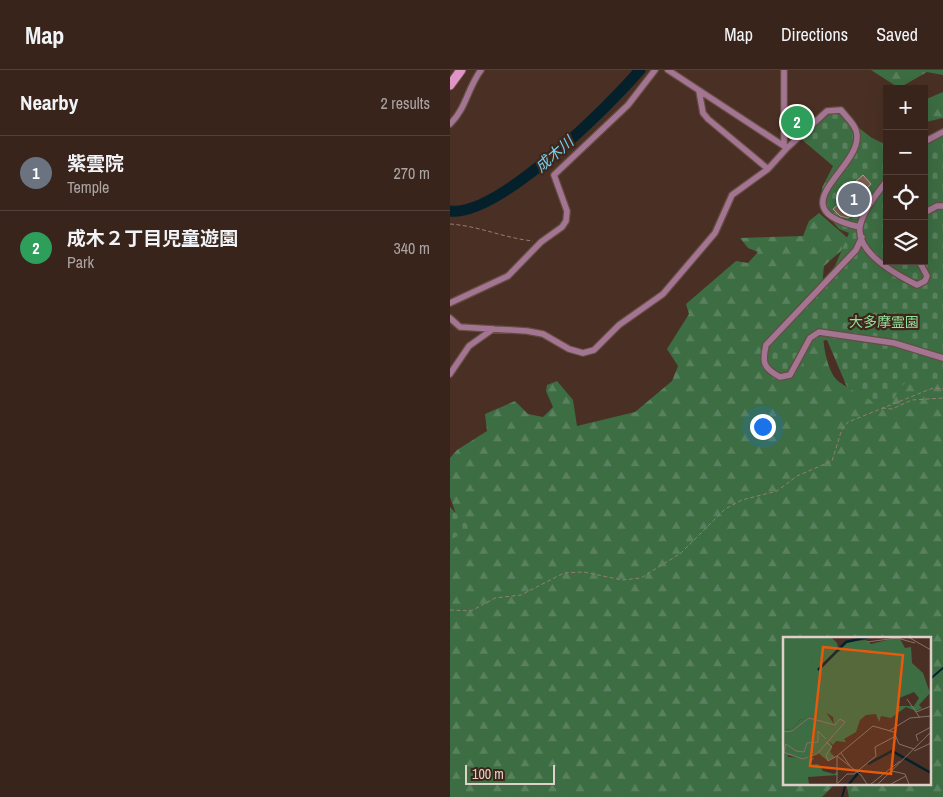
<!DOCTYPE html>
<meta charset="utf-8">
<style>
body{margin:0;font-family:"Archivo Narrow","Noto Sans JP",sans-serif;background:#433028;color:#f1f3f6}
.controls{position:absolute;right:15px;top:15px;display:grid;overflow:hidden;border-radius:0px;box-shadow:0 5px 20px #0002}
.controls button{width:45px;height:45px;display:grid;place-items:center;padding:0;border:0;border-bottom:1px solid #52413a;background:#38241b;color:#f1f3f6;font:25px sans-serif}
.scale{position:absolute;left:15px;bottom:12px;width:90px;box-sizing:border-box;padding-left:5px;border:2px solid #e1d0c9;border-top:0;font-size:14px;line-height:18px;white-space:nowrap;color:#e1d0c9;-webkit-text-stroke:4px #3f261b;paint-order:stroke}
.you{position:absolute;left:312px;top:356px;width:18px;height:18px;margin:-12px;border:4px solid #fff;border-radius:50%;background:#1a73e8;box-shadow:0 0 0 8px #1a73e833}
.badge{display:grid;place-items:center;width:32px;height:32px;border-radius:50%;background:#04d5b6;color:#fff;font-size:16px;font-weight:700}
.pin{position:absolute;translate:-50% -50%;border:2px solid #fff;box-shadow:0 1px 5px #0006}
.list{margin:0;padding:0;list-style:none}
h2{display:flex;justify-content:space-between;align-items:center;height:65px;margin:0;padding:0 20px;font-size:21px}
h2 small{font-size:16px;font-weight:400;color:#aba4a3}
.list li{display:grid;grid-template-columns:32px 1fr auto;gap:15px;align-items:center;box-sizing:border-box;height:75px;padding:0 20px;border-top:1px solid #52413a}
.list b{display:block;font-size:19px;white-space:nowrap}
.list p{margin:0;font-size:16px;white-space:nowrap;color:#aba4a3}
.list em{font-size:16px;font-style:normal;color:#aba4a3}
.icon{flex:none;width:28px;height:28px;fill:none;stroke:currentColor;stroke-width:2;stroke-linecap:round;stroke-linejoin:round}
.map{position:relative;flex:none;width:493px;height:727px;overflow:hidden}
header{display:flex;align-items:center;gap:30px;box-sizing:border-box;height:70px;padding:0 25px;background:#38241b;border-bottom:1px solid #52413a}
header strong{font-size:24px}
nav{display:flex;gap:28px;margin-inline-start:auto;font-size:18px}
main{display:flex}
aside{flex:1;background:#38241b}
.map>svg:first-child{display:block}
.green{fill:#3d6d43}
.forest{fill:url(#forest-firs)}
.cemetery{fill:url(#cemetery-stones)}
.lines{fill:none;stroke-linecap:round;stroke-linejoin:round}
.stream{stroke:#04212b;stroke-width:2}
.river{stroke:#04212b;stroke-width:11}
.building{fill:#7c5f52;stroke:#ba9a8c}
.minor-casing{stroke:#654d42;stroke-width:8}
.secondary-casing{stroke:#654d42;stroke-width:11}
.path{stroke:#937d74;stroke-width:1;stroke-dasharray:4 2.5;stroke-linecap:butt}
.minor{stroke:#a37593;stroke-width:5.5}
.secondary{stroke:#df96c6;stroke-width:9}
.labels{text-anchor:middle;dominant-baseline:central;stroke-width:4.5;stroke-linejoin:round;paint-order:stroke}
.park-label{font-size:14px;fill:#90e19a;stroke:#3f261b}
.water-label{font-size:15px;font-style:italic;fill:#73d0f3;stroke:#3f261b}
.inset-river{fill:none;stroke:#04212b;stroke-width:2.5}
.inset-road{fill:none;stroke:#867066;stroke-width:1}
.view{fill:#e8590c;fill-opacity:0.15;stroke:#e8590c;stroke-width:2.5}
.inset-edge{fill:none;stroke:#e1d0c9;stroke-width:2.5}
</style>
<header>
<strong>Map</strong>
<nav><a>Map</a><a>Directions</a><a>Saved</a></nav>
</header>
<main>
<aside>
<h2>Nearby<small>2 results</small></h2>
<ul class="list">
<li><span class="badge" style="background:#6b7280">1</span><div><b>紫雲院</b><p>Temple</p></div><em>270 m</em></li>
<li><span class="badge" style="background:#2e9e5b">2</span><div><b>成木２丁目児童遊園</b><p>Park</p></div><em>340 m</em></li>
</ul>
</aside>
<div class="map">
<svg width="493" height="727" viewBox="0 0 493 727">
<defs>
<pattern id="forest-firs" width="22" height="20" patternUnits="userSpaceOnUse" patternTransform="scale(1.25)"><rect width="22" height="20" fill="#3d6d43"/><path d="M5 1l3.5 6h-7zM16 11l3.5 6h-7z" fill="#59815d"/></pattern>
<pattern id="cemetery-stones" width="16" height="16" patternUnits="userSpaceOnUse" patternTransform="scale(1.25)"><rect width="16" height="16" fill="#3d6d43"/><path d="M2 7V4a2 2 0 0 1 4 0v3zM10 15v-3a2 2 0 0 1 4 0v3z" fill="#59815d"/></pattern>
</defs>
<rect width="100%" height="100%" fill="#4a3024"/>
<!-- green -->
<path class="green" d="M348,44L356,55L346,63L340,56L341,50Z"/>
<!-- forest -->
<path class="forest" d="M421,0H493V5L477,2L449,18Z
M493,22V48L476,52L474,30Z
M369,143L400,170L391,181L374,196C371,223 368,288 386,309C392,316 414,325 423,329L465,297L493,307V727H399L396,713H479V568H334V713H386L372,727H0V466L12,461L0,427V388L7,380L37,361L35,344L65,331L78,344L93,347L103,337L96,321L97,315L107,311L123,330L127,356L185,342L222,311L228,296L217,279L239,244L236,234L286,191L298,193L308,182L298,178L290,168L353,166L359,151Z"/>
<!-- cemetery -->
<path class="cemetery" d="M381,42H388L422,68L437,75V191H474V70L493,61V313C465,314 462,296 444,329L429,335L397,317L377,270L362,272C349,298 350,314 317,310L309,289L314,276L377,207L385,196L399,163L389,159L371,138L372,118L383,96L350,68Z
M0,437L21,459L0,470Z"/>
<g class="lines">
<!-- stream -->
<path class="stream" d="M479,610L493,598
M392,727L396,713"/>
<!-- river -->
<path class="river" d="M0,141C48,147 159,36 190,0"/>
</g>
<!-- building -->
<path class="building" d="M413,105L421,114L410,125L416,131L398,148L390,146L383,139L398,126L394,122Z"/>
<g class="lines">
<defs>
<path id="minor" d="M218,0L337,78L377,41L391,40C397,48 407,56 407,66C409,100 327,139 410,157
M249,21L253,43L258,49L318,99
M0,54C16,39 18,17 31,0
M474,72L493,62
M334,76V0
M437,110C428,123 412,141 410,157C406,183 449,206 467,215L475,211L477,206L469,191
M474,143L487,136H493
M412,167L406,180L316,275C312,292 313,298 330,307L340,305L360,268L369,262L444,273L493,288
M0,233L58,206L91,172L112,157L116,151L117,141L104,105L178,35L205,0
M0,248L10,257L77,261L93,264L119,279L133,283L144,280L169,255L213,224L265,163L282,125L318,99L337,78
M0,304L19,276L43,259"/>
<path id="secondary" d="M0,15L11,0"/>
</defs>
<!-- minor casing -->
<use href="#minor" class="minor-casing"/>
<!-- secondary casing -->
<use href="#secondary" class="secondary-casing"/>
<!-- path -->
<path class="path" d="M0,154C29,156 54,168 83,171
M432,338L442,339L462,330L493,328
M0,540L21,541L45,528L71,525L114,503L134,502L172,510L191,508L231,483L275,439L292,430L327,421L347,406L382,391L392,359L398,352L483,318L493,319"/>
<!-- minor -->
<use href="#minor" class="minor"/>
<!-- secondary -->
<use href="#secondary" class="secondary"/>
</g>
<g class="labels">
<!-- park labels -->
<g class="park-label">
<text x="434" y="252">大多摩霊園</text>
</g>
<!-- water labels -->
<g class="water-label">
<text transform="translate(104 84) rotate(-41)">成木川</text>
</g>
</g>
<!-- overview -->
<g transform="translate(333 567)">
<rect width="148" height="148" fill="#4a3024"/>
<path d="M0,10L29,14L30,19L0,71Z" fill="#3d6d43"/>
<path d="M0,0H48L54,6L56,15L61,5L83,3L88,7L116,0L122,11L128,10L129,26L140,36L147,56L136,68L139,71L133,74L123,70L108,81L98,79L96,85L93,77L83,78L77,83L73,95L61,102L63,105L53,104L50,108L45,103L51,87L50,80L44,76L17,83L9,92L0,93V68L18,30L29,21L28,15L16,17L0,11ZM131,55L136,61L131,69H115L114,62ZM0,98L5,120L31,121L26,128L35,127L40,134L51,137L54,135L55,138L25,140L26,147H0Z" fill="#3d6d43" fill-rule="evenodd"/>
<path d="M43,75L51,87L59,81L62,85L46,104L49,109L47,115L52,120L45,124L35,116L20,122L0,117V93L9,92L17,83Z" fill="#3d6d43"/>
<path class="inset-river" d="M35,33L63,5L85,0M85,127L109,114L148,136M66,147L77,134"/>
<path class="inset-road" d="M125,0L148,13M84,5L114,1L132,6M124,62L137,81M133,75L148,69M106,94L127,81L148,79M0,95L9,94L26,81L52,88L57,82L62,85L34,117L20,122L0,115M135,104L133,98L148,90M43,105L49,110L43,118L45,124L54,119L78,138L84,147M131,114L148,106M1,115L3,107L13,114L21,115L24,106L35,105V94L43,102M58,116L67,129M54,119L90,89L111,95L116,107L131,112M109,134L122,137L126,147M55,146L64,137H71L93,119L92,110L113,99M54,147V119M88,147L117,124M95,147L148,95M108,147L123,139"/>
<path class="view" d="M40,10L120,18L108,137L27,129Z"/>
<rect width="148" height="148" class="inset-edge"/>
</g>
</svg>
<div class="controls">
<button>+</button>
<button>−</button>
<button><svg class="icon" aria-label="locate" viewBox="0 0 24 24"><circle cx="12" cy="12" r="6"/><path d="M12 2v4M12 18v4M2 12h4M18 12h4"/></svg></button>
<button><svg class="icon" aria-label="layers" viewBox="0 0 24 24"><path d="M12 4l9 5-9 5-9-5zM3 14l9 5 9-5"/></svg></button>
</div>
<div class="scale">100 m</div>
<div class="you"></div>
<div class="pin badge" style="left:404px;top:129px;background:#6b7280">1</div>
<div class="pin badge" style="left:347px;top:52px;background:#2e9e5b">2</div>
</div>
</main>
